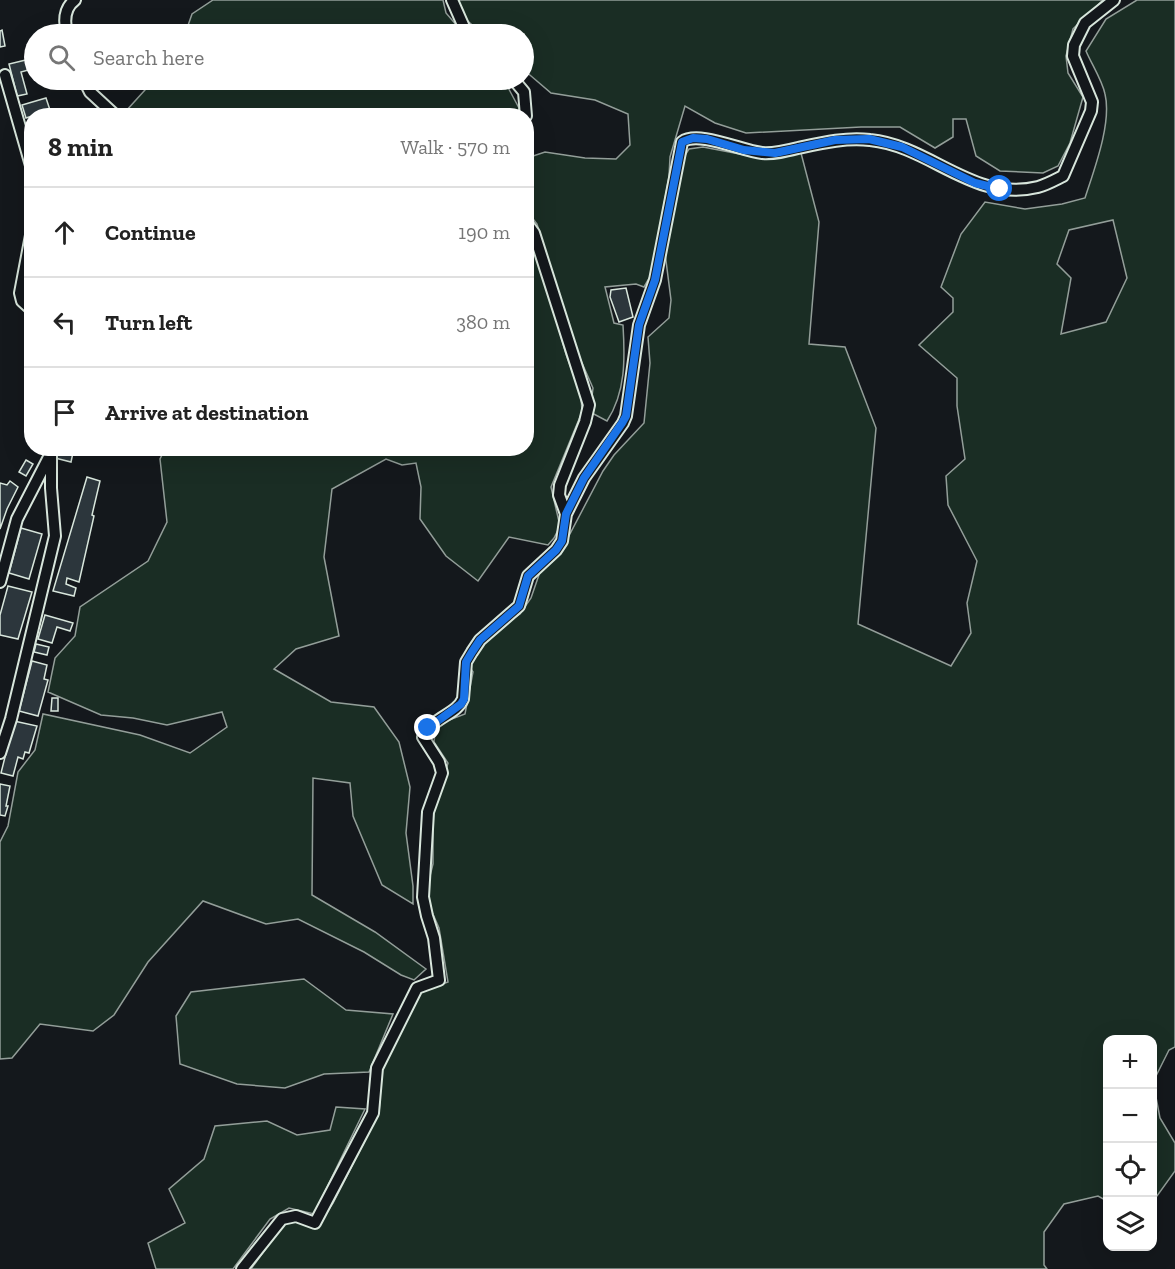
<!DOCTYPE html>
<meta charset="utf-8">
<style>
body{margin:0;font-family:"Zilla Slab",serif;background:#f2f2f2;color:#222}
.controls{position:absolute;right:18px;bottom:18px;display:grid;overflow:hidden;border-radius:12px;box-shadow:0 6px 24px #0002}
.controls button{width:54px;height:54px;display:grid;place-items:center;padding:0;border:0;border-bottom:2px solid #e0e0e0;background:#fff;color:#222;font:30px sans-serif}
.stop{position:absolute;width:18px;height:18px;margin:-14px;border:4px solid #1a73e8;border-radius:50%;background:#fff}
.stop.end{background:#1a73e8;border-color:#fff;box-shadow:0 2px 6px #0008}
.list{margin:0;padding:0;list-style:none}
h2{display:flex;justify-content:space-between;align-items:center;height:78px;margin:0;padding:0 24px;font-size:26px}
h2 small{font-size:20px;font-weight:400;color:#767676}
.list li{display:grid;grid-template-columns:39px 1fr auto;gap:18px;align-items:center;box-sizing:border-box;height:90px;padding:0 24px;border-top:2px solid #e0e0e0}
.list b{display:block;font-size:22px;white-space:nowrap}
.list em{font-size:20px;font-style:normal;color:#767676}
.icon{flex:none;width:33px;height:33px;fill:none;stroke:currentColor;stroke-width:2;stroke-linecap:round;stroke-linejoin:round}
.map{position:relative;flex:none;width:1175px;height:1269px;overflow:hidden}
.search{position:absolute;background:#fff;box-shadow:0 6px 24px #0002;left:24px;top:24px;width:510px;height:66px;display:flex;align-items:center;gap:15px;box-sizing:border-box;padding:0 21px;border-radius:33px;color:#767676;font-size:22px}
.panel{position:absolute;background:#fff;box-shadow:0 6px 24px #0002;left:24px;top:108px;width:510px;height:348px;border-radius:24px}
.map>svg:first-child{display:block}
.green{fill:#1a2d24;stroke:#939e99;stroke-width:1.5;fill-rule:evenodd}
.building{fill:#2c363c;stroke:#d8e6dc;stroke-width:1.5}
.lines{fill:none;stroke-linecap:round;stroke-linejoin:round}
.street-casing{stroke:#d8e6dc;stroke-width:14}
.street{stroke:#14181c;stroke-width:10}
.route{stroke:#1a73e8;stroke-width:8}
</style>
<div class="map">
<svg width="1175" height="1269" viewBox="0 0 1175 1269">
<rect width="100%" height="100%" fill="#14181c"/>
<!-- green -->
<path class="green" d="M213,0H443L446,13L464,34H185L192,14Z
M458,0H1103L1073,29L1066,56L1068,73L1083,97L1070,143L1058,166L1043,173L1000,171L976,156L966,119H953V137L935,148L900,127H861L746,133L715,123L685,106L670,157L669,177L651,275L644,287L636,284L605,287L614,323L623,325C625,358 626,392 607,421L590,412L593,388L575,347L537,224L527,211V158L545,152L585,158L616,159L630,145L628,114L595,100L551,93L524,70V34H482L459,13Z
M1137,0H1175V1047L1169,1050L1153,1082L1160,1118L1175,1143V1171L1157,1196L1153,1198L1152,1040H1108L1107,1201L1098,1196L1064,1204L1044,1232V1265L1047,1269H251L285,1222L295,1221L317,1227L333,1203L379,1113L382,1070L420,992L448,982L439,928L425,896L433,864V813L448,763L434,742L436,725L465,714L473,672L469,666L481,640L520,614L531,598L541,569L563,547L603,471L614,455L644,423L650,363L648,337L669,318L671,300L665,253L678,166L689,149L703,147L750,156L801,153L819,222L809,344L845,347L876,428L858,624L951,666L971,633L967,603L977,561L948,505L946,476L965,459L957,406V378L919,345L953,312V298L941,287L961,234L985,202L1025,209L1062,204L1085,198C1094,170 1112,123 1105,94C1102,80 1092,65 1086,51L1106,19ZM1113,220L1127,278L1106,322L1061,334L1071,278L1057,264L1069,230Z
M154,80H504L519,108L517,116L127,115L126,111Z
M527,231L533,239L566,354L581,396L582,412L551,487L560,526L554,538L548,545L509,537L478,581L446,556L420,519L421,487L416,463L402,465L386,459L332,489L324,557L339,636L296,649L274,669L331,702L374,707L399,742L410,787L406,833L413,886V904L382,885L353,816L350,783L313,778L312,895L375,932L426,969L414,980L401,975L364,952L298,919L266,924L203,901L148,962L114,1015L93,1031L40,1024L12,1058L0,1059V842L8,826L18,772L35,750L43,714L140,735L190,753L227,727L222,712L167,725L133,718L101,715L48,692L55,658L75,636L80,607L148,561L167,522L160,459L165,449L526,448Z
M304,979L346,1010L393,1014L369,1072L324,1074L285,1088L237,1084L180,1064L176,1016L191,992Z
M336,1107L365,1109L314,1214L289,1208L270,1219L233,1269H156L148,1243L185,1223L169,1189L204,1159L215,1126L267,1121L297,1135L330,1130Z"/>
<!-- building -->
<path class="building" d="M2,30L5,46L0,47V31Z
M30,59L32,69L21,72L27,94L17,96L9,64Z
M46,98L50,110L26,118L22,105Z
M626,288L633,317L619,322L610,297L611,290Z
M57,448H74L71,462L55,458Z
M26,460L33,464L26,476L19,472Z
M87,477L100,481L92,515L94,516L79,582L67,578L66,584L76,588L74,596L53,591Z
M10,481L18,487L7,509L0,529V483L7,485Z
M21,528L42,534L29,579L9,573Z
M8,586L32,592L18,639L0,635V615Z
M45,615L73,623L70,631L57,627L52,643L38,639Z
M36,644L49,647L47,655L34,652Z
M32,661L47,665L44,679L48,680L38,716L19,711Z
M52,698H58V711H51Z
M14,721L37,726L29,753L25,752L23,759L18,757L13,776L1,773Z
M0,784L10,786L6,806H8L5,816L0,815Z"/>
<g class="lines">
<defs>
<path id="street" d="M452,0L467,34
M67,34C64,22 64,8 75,0
M5,75L32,169
M84,80L90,92L116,116
M514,80L524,92L526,116
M526,222L534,233L589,405L585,422L560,485L559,495L566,514
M32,230L20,293L22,301L32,310
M0,582L17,519L49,457
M0,753L11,719L55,536L51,488V448
M242,1269L282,1219L296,1216L315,1223L373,1113L377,1068L417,988L439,980L434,938L427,916L423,897L428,812L442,773L439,762L423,737C434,716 456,715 463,699L466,662L472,652L480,640L519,606L528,576L556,550L562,541L566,514L584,478L623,423L626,416L639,325L655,280L682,142C698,130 742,151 762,153C774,154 786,151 798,148C821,143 846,137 870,140C931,146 973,203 1038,187C1046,185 1055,180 1063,176L1091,111L1092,102L1073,56L1074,45L1085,23L1114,0"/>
</defs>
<!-- street casing -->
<use href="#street" class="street-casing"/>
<!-- street -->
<use href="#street" class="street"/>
</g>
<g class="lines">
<!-- route -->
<path class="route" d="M428,728L461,704L464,699L466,662L472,652L480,640L519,606L528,576L556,550L562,541L566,514L584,478L622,423L626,416L639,325L655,280L682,142L693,138L707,139L744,150L775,153L835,140L869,139L902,147L975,183L1000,189"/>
</g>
</svg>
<div class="controls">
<button>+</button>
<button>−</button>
<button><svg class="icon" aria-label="locate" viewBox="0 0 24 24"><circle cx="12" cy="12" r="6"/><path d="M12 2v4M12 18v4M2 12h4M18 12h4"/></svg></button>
<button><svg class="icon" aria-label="layers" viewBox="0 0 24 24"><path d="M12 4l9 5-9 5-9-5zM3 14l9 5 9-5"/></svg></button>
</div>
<div class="stop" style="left:1000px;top:189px"></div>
<div class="stop end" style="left:428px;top:728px"></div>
<div class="search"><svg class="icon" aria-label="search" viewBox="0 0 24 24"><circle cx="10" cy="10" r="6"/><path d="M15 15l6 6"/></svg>Search here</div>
<section class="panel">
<h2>8 min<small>Walk · 570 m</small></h2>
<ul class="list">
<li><svg class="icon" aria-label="ahead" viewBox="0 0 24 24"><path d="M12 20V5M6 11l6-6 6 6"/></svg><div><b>Continue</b></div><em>190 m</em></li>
<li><svg class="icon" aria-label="left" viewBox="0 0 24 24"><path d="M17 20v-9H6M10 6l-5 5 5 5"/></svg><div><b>Turn left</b></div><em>380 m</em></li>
<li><svg class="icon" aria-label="arrive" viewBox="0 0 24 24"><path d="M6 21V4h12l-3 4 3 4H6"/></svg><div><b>Arrive at destination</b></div></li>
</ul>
</section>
</div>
